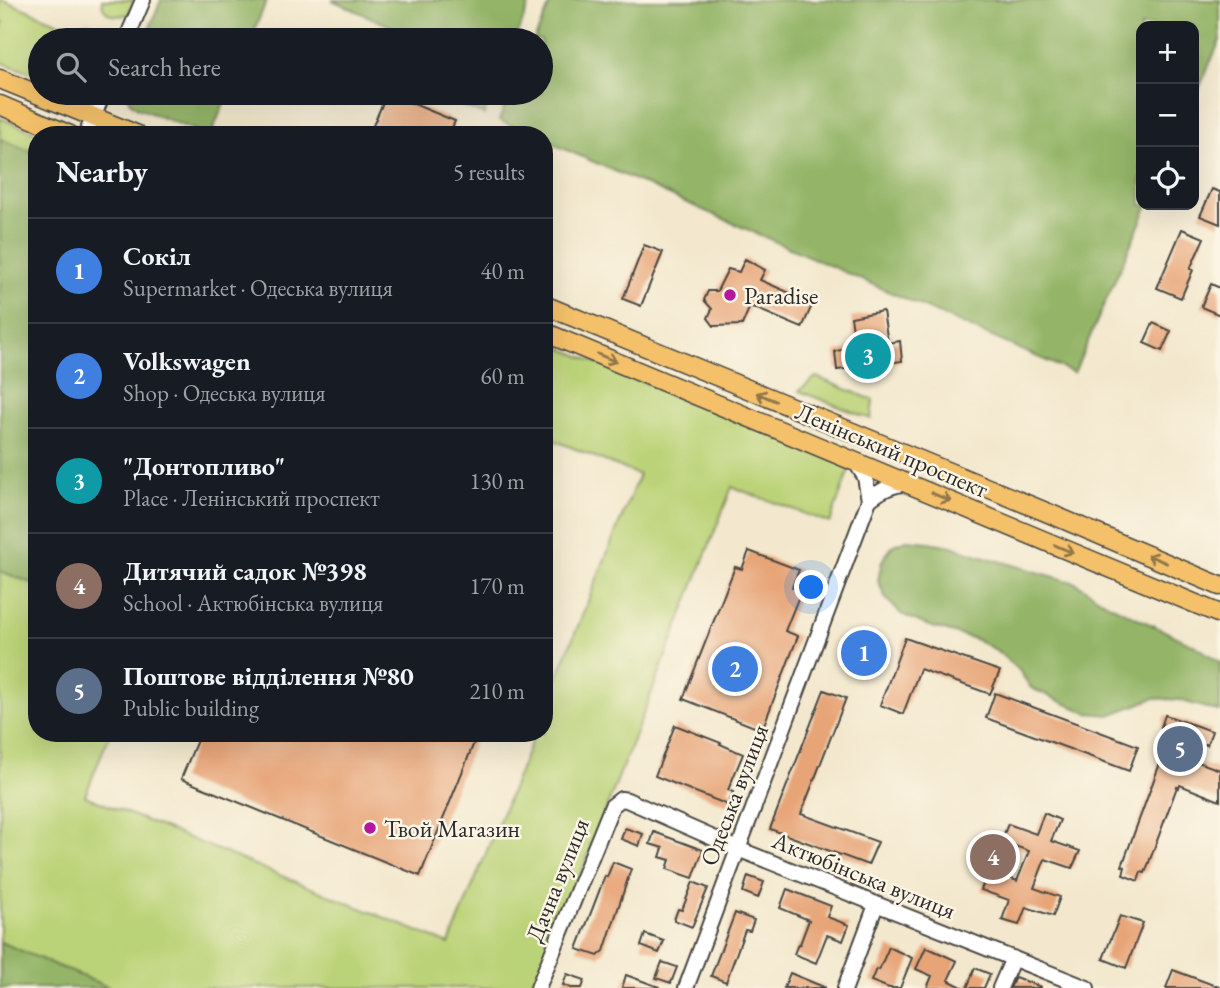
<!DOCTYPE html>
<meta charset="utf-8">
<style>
body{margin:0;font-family:"EB Garamond",serif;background:#242831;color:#f1f3f6}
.controls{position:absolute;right:21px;top:21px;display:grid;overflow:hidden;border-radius:14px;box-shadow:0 7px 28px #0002}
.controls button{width:63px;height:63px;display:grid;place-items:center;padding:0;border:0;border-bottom:2px solid #363941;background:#171b24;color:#f1f3f6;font:35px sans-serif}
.you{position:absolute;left:812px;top:588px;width:24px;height:24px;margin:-18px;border:5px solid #fff;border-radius:50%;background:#1a73e8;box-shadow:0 0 0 10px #1a73e833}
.badge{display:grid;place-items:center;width:46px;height:46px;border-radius:50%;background:#7c3aed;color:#fff;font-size:23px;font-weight:700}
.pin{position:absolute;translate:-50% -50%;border:4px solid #fff;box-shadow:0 2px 7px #0006}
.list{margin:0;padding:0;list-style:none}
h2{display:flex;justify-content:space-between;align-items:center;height:91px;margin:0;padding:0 28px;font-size:30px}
h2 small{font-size:23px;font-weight:400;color:#9ea1a6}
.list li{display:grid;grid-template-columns:46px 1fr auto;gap:21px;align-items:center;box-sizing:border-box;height:105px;padding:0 28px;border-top:2px solid #363941}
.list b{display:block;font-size:26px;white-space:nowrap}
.list p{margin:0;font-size:23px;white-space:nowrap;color:#9ea1a6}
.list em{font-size:23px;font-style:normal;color:#9ea1a6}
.icon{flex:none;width:38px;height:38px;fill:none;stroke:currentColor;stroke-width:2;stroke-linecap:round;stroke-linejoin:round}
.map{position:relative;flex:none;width:1220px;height:988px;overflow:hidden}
.search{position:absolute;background:#171b24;box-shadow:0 7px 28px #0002;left:28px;top:28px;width:525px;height:77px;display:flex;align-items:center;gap:18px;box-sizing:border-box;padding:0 24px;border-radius:38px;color:#9ea1a6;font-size:26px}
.panel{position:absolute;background:#171b24;box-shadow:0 7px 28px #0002;left:28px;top:126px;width:525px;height:616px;border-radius:28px}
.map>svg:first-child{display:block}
.green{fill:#bbd378;stroke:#737f52;stroke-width:2}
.forest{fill:#94b568;stroke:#60704a;stroke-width:2}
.building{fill:#e7a477}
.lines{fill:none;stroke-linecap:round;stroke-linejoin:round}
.minor-casing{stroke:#494743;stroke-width:18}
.major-casing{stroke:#494743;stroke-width:21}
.minor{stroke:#fff;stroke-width:14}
.major{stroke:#f4c16a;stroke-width:18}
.oneway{stroke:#90764a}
.poi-dot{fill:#b5179e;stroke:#fcf5e5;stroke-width:2.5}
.labels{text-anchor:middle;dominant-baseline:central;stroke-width:5;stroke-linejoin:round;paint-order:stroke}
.poi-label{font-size:24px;fill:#2b2b2b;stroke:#fcf5e5;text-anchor:start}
.street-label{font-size:24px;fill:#2b2b2b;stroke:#fcf5e5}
</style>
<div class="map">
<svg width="1220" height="988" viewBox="0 0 1220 988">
<rect width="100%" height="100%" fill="#fcf5e5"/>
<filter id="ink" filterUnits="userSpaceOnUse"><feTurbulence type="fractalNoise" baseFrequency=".0143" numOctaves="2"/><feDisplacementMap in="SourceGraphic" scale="14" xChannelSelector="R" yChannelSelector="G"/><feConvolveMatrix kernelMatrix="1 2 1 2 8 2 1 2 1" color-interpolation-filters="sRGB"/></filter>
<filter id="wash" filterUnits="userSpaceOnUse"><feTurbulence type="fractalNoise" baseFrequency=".00686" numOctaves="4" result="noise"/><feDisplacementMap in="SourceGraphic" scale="28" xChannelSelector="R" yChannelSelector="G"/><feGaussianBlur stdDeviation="1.57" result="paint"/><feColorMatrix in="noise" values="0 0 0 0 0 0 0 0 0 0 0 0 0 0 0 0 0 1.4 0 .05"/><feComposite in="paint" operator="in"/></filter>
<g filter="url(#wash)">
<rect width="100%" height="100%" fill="#f3e8cd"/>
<!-- green -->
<path class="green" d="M0,0H3L74,29C78,27 81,23 85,23C96,21 106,33 110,40H40V76L0,62V30L4,22L0,20Z
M102,0H134L128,14C115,18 102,16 102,0Z
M0,118L42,135H37V154L0,139Z
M544,341L850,467L830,523L732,487L536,988H110L0,942V571L37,585V733H110L85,796L449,944L535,733H544V710L639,475L544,436Z
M816,377L873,400L871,419L799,391Z"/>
<!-- forest -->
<path class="forest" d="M161,0H267L250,40H145Z
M332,0H531L515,40H396L399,30Z
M552,0H1220V40L1194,100V26H1141V205H1148L1074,373L544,140V135H532L499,120L511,93H541V40H534Z
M126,93H228L211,135H207L138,108L131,103Z
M433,93H493L484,115Z
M0,139L37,154V585L0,571Z
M906,540L929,542L951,546L978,555L1076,583L1108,604L1196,646L1220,662V712L1179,700L1154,698L1110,715L1087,713L1031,688L1019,670L996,650L975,639L926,625L901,614L886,599L878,581L882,561L892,546Z
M0,942L110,988H0Z"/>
<g id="blocks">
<!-- building -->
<path class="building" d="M387,93L455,121L449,135H369Z
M1212,189L1220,192V224L1200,216Z
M1182,229L1204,238L1190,269L1193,270L1181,298L1157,288Z
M644,245L663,252L641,306L623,299Z
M745,259L765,270L760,280L813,303L802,328L750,306L742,325L714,326L708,318L712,309L704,300L708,291H717L728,269L739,272Z
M1211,284L1220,288V315L1201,307Z
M883,311L888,343L900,341L902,361L837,370L835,351L856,348L851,317Z
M1153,323L1171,331L1162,351L1144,343Z
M749,551L799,570L792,587L801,591L785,631L798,636L762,730L683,699L735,567L742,569Z
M905,638L1000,671L990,694L920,669L903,714L880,705Z
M856,640L876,649L869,665L849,657Z
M824,690L846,698L801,814L878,842L868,865L770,829Z
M995,693L1138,746L1129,771L986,718Z
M1165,715L1212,731L1207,745L1201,743L1195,761L1220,770V801L1180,785L1179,788L1177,787L1145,873L1141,872L1138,881L1123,875L1125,867L1122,866L1163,755L1160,754L1170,730L1161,727Z
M675,725L721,743L720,744L743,754L728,790L733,792L728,805L655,776Z
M200,733H478L420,876L181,779Z
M1044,813L1060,820L1051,841L1080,851L1072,868L1045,859L1034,888L1060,897L1053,916L1026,907L1019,925L1002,920L1009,900L981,890L989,870L1017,881L1029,851L1001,841L1008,824L1036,834Z
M625,828L643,834L639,846L621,839Z
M654,832L703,850L693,878L667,869L670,860L660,857L663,848L650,844Z
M613,862L631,869L604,951L598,956L577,949L605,876L607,877Z
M748,876L764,882L758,898L743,892Z
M693,882L708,888L692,927L674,920L678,909L682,910Z
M787,889L831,906L827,917L849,925L843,941L827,935L816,963L794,954L798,944H800L809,920L780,908Z
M735,913L754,920L750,931L745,930L726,982L711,976Z
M1120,916L1143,923L1126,968L1103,959Z
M645,934L664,941L659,953L641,946Z
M889,947L912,958L900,988H889L871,981L876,969L879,970Z
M926,947L957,961L948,980L964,988H927L932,976L916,969Z
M662,962L677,967L671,983L656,978Z
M975,968L990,974L984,988H967Z
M1173,970L1219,987V988H1166Z
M790,973L826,988H784Z
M567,974L585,980L582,988H571L563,985Z
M626,975L659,987V988H622Z
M1015,977L1041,987V988H1010Z"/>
</g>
</g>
<g filter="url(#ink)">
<use href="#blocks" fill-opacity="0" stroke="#494743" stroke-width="2"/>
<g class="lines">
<defs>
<path id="minor" d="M126,40L143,0
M86,135L103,93
M869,500C881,490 891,485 908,483
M538,988L612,806L621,799L627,800L738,849L1087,988
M686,988L869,500L865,477L855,461
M845,988L876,905
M1000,988L1013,958"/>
<path id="major" d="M0,79L138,135
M0,105L70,135
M544,305L1046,512L1220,586
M544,332L1220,614"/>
</defs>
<!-- minor casing -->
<use href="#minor" class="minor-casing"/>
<!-- major casing -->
<use href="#major" class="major-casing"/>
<!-- minor -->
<use href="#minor" class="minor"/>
<!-- major -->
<use href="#major" class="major"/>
</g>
<!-- one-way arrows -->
<defs><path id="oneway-shaft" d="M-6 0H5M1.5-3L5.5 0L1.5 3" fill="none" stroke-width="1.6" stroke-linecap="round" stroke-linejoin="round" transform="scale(1.75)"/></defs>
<g class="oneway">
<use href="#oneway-shaft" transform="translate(607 358) rotate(23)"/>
<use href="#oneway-shaft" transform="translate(766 397) rotate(-157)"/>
<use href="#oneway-shaft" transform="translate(941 497) rotate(23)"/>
<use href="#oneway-shaft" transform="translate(1064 549) rotate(23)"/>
<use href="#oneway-shaft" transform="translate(1157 559) rotate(-157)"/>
</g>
</g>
<!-- markers -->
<g class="poi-dot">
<circle cx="730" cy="295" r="7"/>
<circle cx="370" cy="828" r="7"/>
</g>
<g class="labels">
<!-- poi labels -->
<g class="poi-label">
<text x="744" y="295">Paradise</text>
<text x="384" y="828">Твой Магазин</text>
</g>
<!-- street labels -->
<g class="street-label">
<text transform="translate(892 450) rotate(23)">Ленінський проспект</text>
<text transform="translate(734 795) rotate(-69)">Одеська вулиця</text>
<text transform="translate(864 875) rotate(22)">Актюбінська вулиця</text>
<text transform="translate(557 880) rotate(-68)">Дачна вулиця</text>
</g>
</g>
</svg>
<div class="controls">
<button>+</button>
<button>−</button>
<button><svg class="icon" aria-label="locate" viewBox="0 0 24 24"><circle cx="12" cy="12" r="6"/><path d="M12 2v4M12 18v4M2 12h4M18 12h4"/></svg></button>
</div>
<div class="you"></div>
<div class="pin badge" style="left:864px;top:653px;background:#3f7fe0">1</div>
<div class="pin badge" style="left:735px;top:669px;background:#3f7fe0">2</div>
<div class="pin badge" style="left:868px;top:356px;background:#0f9aa8">3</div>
<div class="pin badge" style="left:993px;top:857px;background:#8d6e63">4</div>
<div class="pin badge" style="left:1180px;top:749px;background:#5c6f8a">5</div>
<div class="search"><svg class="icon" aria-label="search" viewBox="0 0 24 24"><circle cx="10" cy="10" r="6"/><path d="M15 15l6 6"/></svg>Search here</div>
<section class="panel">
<h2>Nearby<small>5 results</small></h2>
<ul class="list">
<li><span class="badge" style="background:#3f7fe0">1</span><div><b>Сокіл</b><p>Supermarket · Одеська вулиця</p></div><em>40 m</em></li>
<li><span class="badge" style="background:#3f7fe0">2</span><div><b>Volkswagen</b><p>Shop · Одеська вулиця</p></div><em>60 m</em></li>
<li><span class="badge" style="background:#0f9aa8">3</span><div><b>&quot;Донтопливо&quot;</b><p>Place · Ленінський проспект</p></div><em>130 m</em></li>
<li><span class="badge" style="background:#8d6e63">4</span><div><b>Дитячий садок №398</b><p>School · Актюбінська вулиця</p></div><em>170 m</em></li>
<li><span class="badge" style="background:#5c6f8a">5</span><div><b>Поштове відділення №80</b><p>Public building</p></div><em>210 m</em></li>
</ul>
</section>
</div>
